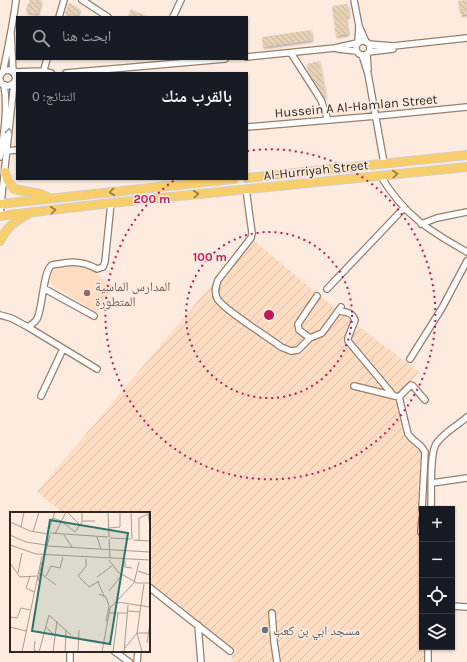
<!DOCTYPE html>
<html lang="ar">
<meta charset="utf-8">
<style>
body{margin:0;font-family:Karla,"Noto Naskh Arabic",sans-serif;background:#242831;color:#f1f3f6;direction:rtl}
.controls{position:absolute;right:12px;bottom:12px;display:grid;overflow:hidden;border-radius:0px;box-shadow:0 1px 3px #0004}
.controls button{width:36px;height:36px;display:grid;place-items:center;padding:0;border:0;border-bottom:1px solid #363941;background:#171b24;color:#f1f3f6;font:20px sans-serif}
.list{margin:0;padding:0;list-style:none}
h2{display:flex;justify-content:space-between;align-items:center;height:52px;margin:0;padding:0 16px;font-size:17px}
h2 small{font-size:13px;font-weight:400;color:#9ea1a6}
.icon{flex:none;width:22px;height:22px;fill:none;stroke:currentColor;stroke-width:2;stroke-linecap:round;stroke-linejoin:round}
.map{position:relative;flex:none;width:467px;height:662px;overflow:hidden;direction:ltr}
.search{position:absolute;background:#171b24;box-shadow:0 1px 3px #0004;left:16px;top:16px;width:232px;height:44px;display:flex;align-items:center;gap:10px;box-sizing:border-box;padding:0 14px;border-radius:0px;color:#9ea1a6;font-size:15px}
.panel{position:absolute;background:#171b24;box-shadow:0 1px 3px #0004;left:16px;top:72px;width:232px;height:108px;border-radius:0px;direction:rtl}
.map>svg:first-child{display:block}
.built{fill:#ffdcc2}
.industrial{fill:url(#industrial-furrows)}
.building{fill:url(#building-back-hatch);filter:url(#shadow)}
.lines{fill:none;stroke-linecap:round;stroke-linejoin:round}
.minor-casing{stroke:#987e6b;stroke-width:8}
.highway-casing{stroke:#d2cfce;stroke-width:10}
.minor{stroke:#fff;stroke-width:5.5}
.highway{stroke:#f8ce6b;stroke-width:8}
.oneway{stroke:#a29e9a}
.oneway2{stroke:#947a45}
.ring{fill:none;stroke:#c2185b;stroke-width:2;stroke-dasharray:2 4}
.education-dot{fill:#8d6e63;stroke:#fcebde;stroke-width:1.5}
.worship-dot{fill:#6b7280;stroke:#fcebde;stroke-width:1.5}
.labels{text-anchor:middle;dominant-baseline:central;stroke-width:3;stroke-linejoin:round;paint-order:stroke}
.street-label{font-size:13px;fill:#31271f;stroke:#fcebde}
.education-label{font-size:13px;fill:#785e54;stroke:#fcebde;text-anchor:start}
.worship-label{font-size:13px;fill:#5b616d;stroke:#fcebde;text-anchor:start}
.inset-road{fill:none;stroke:#ab9d92;stroke-width:1}
.view{fill:#2e756b;fill-opacity:0.15;stroke:#2e756b;stroke-width:2}
.inset-edge{fill:none;stroke:#31271f;stroke-width:2}
.centre{fill:#c2185b;stroke:#fcebde;stroke-width:2}
.ring-label{font-size:12px;text-anchor:middle;font-weight:bold;fill:#c2185b;stroke:#fcebde;stroke-width:3;stroke-linejoin:round;paint-order:stroke}
</style>
<div class="map">
<svg width="467" height="662" viewBox="0 0 467 662">
<defs>
<pattern id="industrial-furrows" width="10" height="10" patternUnits="userSpaceOnUse"><rect width="10" height="10" fill="#ffdcc2"/><path d="M-1 1l2-2M0 10L10 0M9 11l2-2" fill="none" stroke="#dbbda6"/></pattern>
<pattern id="building-back-hatch" width="6" height="6" patternUnits="userSpaceOnUse"><rect width="6" height="6" fill="#e6d0b6"/><path d="M-1 5l2 2M0 0l6 6M5-1l2 2" fill="none" stroke="#c6b39c"/></pattern>
<filter id="shadow"><feDropShadow dx="1" dy="2" stdDeviation="1" flood-color="#0004"/></filter>
</defs>
<rect width="100%" height="100%" fill="#fcebde"/>
<!-- built -->
<path class="built" d="M64,265L84,266L92,270L113,287L97,313L54,286L51,282L48,277L49,273L53,269Z"/>
<!-- industrial -->
<path class="industrial" d="M251,238L338,311L419,372L399,397L408,434L425,452L433,457L431,509H422V647H428V662H233L230,651L149,584V513H63L37,492Z"/>
<!-- building -->
<path class="building" d="M30,0H41L38,14L26,12L27,6Z
M467,0V14L461,15L458,1Z
M69,3L80,9L76,17H71L65,13Z
M347,4L349,16L346,17L348,34L336,36L332,6Z
M131,9L148,17H128Z
M311,30L312,40L263,47L262,37Z
M319,61L326,99L308,71L307,64Z"/>
<g class="lines">
<defs>
<path id="minor" d="M82,0L108,17
M354,0L359,26L358,42
M59,17L64,0
M173,17L181,0
M359,26L366,42
M11,34L13,72
M356 48a7 7 0 1 1 14 0a7 7 0 1 1-14 0Z
M369,44L393,46L467,38
M338,49L356,51
M369,52L393,49
M291,53L321,100L328,120
M367,54L368,70
M362,55L368,74L384,163
M247,57L335,48L357,43
M3,72C8,48 13,24 16,0
M13,72L43,71L51,73
M43,73L47,59
M66,73L225,59
M0,76L3,71L9,70L14,73L16,78L14,83L8,86L2,84L0,80
M247,127L376,116L467,107
M7,151L17,150
M0,157C4,134 8,108 4,85
M380,175C404,215 428,230 467,252
M246,189L252,233L251,238L218,280C216,286 214,292 217,298C221,308 270,338 281,347L291,351L298,350L310,338L322,333L341,307
M0,213L14,83
M421,224L437,218L467,212
M45,289L94,316
M327,289L404,208
M338,311C346,312 352,312 355,320L348,338V341L393,395
M0,315L11,318L28,327L97,369
M28,327C31,325 35,322 37,319C43,307 43,270 52,265C55,264 60,264 64,263C76,261 87,263 97,269L103,267L105,262L111,203
M310,338L299,330L298,324L317,296
M410,359L442,308L467,261
M354,386L399,397L408,434C414,443 420,442 425,452L422,509
M41,396L63,349
M399,397L411,385L413,386L425,400
M432,483L467,478
M431,509C432,494 429,456 436,444C443,433 457,426 467,417
M421,532L422,519
M149,587L230,651
M452,606L467,607
M272,613L274,642L277,662
M198,625L201,662
M114,651L129,662
M70,662V651
M137,662L138,651
M428,662V647"/>
<path id="highway" d="M5,172L8,181L14,189L41,194L49,198
M247,178L467,155
M0,204L234,179
M0,216L111,203L467,167
M0,241C6,228 15,221 28,214"/>
</defs>
<!-- minor casing -->
<use href="#minor" class="minor-casing"/>
<!-- highway casing -->
<use href="#highway" class="highway-casing"/>
<!-- minor -->
<use href="#minor" class="minor"/>
<!-- highway -->
<use href="#highway" class="highway"/>
</g>
<!-- one-way arrows -->
<defs><path id="oneway-chevron" d="M-2-3.5L2.5 0L-2 3.5" fill="none" stroke-width="1.6" stroke-linecap="round" stroke-linejoin="round"/></defs>
<use class="oneway" href="#oneway-chevron" transform="translate(9 131) rotate(-84)"/>
<g class="oneway2">
<use href="#oneway-chevron" transform="translate(395 174) rotate(-5)"/>
<use href="#oneway-chevron" transform="translate(112 192) rotate(174)"/>
<use href="#oneway-chevron" transform="translate(196 194) rotate(-6)"/>
<use href="#oneway-chevron" transform="translate(53 210) rotate(-7)"/>
</g>
<!-- distance rings -->
<g class="ring">
<circle cx="269" cy="315" r="83"/>
<path d="M247 151A165 165 0 1 1 176 179"/>
</g>
<!-- markers -->
<circle class="education-dot" cx="87" cy="293" r="4"/>
<circle class="worship-dot" cx="265" cy="630" r="4"/>
<g class="labels">
<!-- street labels -->
<g class="street-label">
<text transform="translate(356 106) rotate(-5)">Hussein A Al-Hamlan Street</text>
<text transform="translate(316 170) rotate(-6)">Al-Hurriyah Street</text>
</g>
<!-- education labels -->
<g class="education-label">
<text x="95" y="286">المدارس الماسية<tspan x="95" dy="15">المتطورة</tspan></text>
</g>
<!-- worship labels -->
<g class="worship-label">
<text x="273" y="630">مسجد ابي بن كعب</text>
</g>
</g>
<!-- overview -->
<g transform="translate(10 512)">
<rect width="140" height="140" fill="#fcebde"/>
<path class="inset-road" d="M57,0L70,13M98,0L99,25M121,0L122,27M138,0L140,15M43,6L51,9L65,20L72,10V0M72,9H85M0,10L20,19L38,22M11,15L14,0M99,16L110,15V0M23,20L29,0M38,20L45,0M40,21L98,25M45,22L56,0M0,23L16,30L36,33M54,23L62,35M87,25L91,37M100,26L121,27M99,27L100,46M123,28L140,29M129,29V6L138,2M0,33L26,42L140,48M37,34L140,40M34,45L40,23M76,47V54L68,64L79,75L89,69M99,48L108,60L127,71M115,49V55L122,56M0,51L10,65L27,64M128,59L140,63M8,61L12,41M30,61L46,73M20,64L16,76L24,80M36,64L41,54L50,56L53,45M87,65L102,54M28,69L32,50M88,70L94,84M127,71H140M99,79L112,63M89,82L96,85L99,94L96,109M107,90L140,95M118,99L130,100M99,101H118M0,105L7,106L11,96L20,98M0,115L16,119M36,115L45,124M25,129L24,138L28,140M137,131L140,111M115,136L127,121H140M12,140L32,44M29,140L39,103L61,123M43,140L47,109M55,140L56,118M64,140H78M68,140L69,118M92,140L100,96L124,71L129,50M103,140L108,101M114,140L118,93M132,140L127,121L134,72"/>
<path class="view" d="M40,8L118,21L100,132L22,119Z"/>
<rect width="140" height="140" class="inset-edge"/>
</g>
<circle cx="269" cy="315" r="6" class="centre"/>
<g class="ring-label">
<text x="152" y="203">200 m</text>
<text x="210" y="261">100 m</text>
</g>
</svg>
<div class="controls">
<button>+</button>
<button>−</button>
<button><svg class="icon" aria-label="locate" viewBox="0 0 24 24"><circle cx="12" cy="12" r="6"/><path d="M12 2v4M12 18v4M2 12h4M18 12h4"/></svg></button>
<button><svg class="icon" aria-label="layers" viewBox="0 0 24 24"><path d="M12 4l9 5-9 5-9-5zM3 14l9 5 9-5"/></svg></button>
</div>
<div class="search"><svg class="icon" aria-label="search" viewBox="0 0 24 24"><circle cx="10" cy="10" r="6"/><path d="M15 15l6 6"/></svg>ابحث هنا</div>
<section class="panel">
<h2>بالقرب منك<small>النتائج: 0</small></h2>
<ul class="list">
</ul>
</section>
</div>
